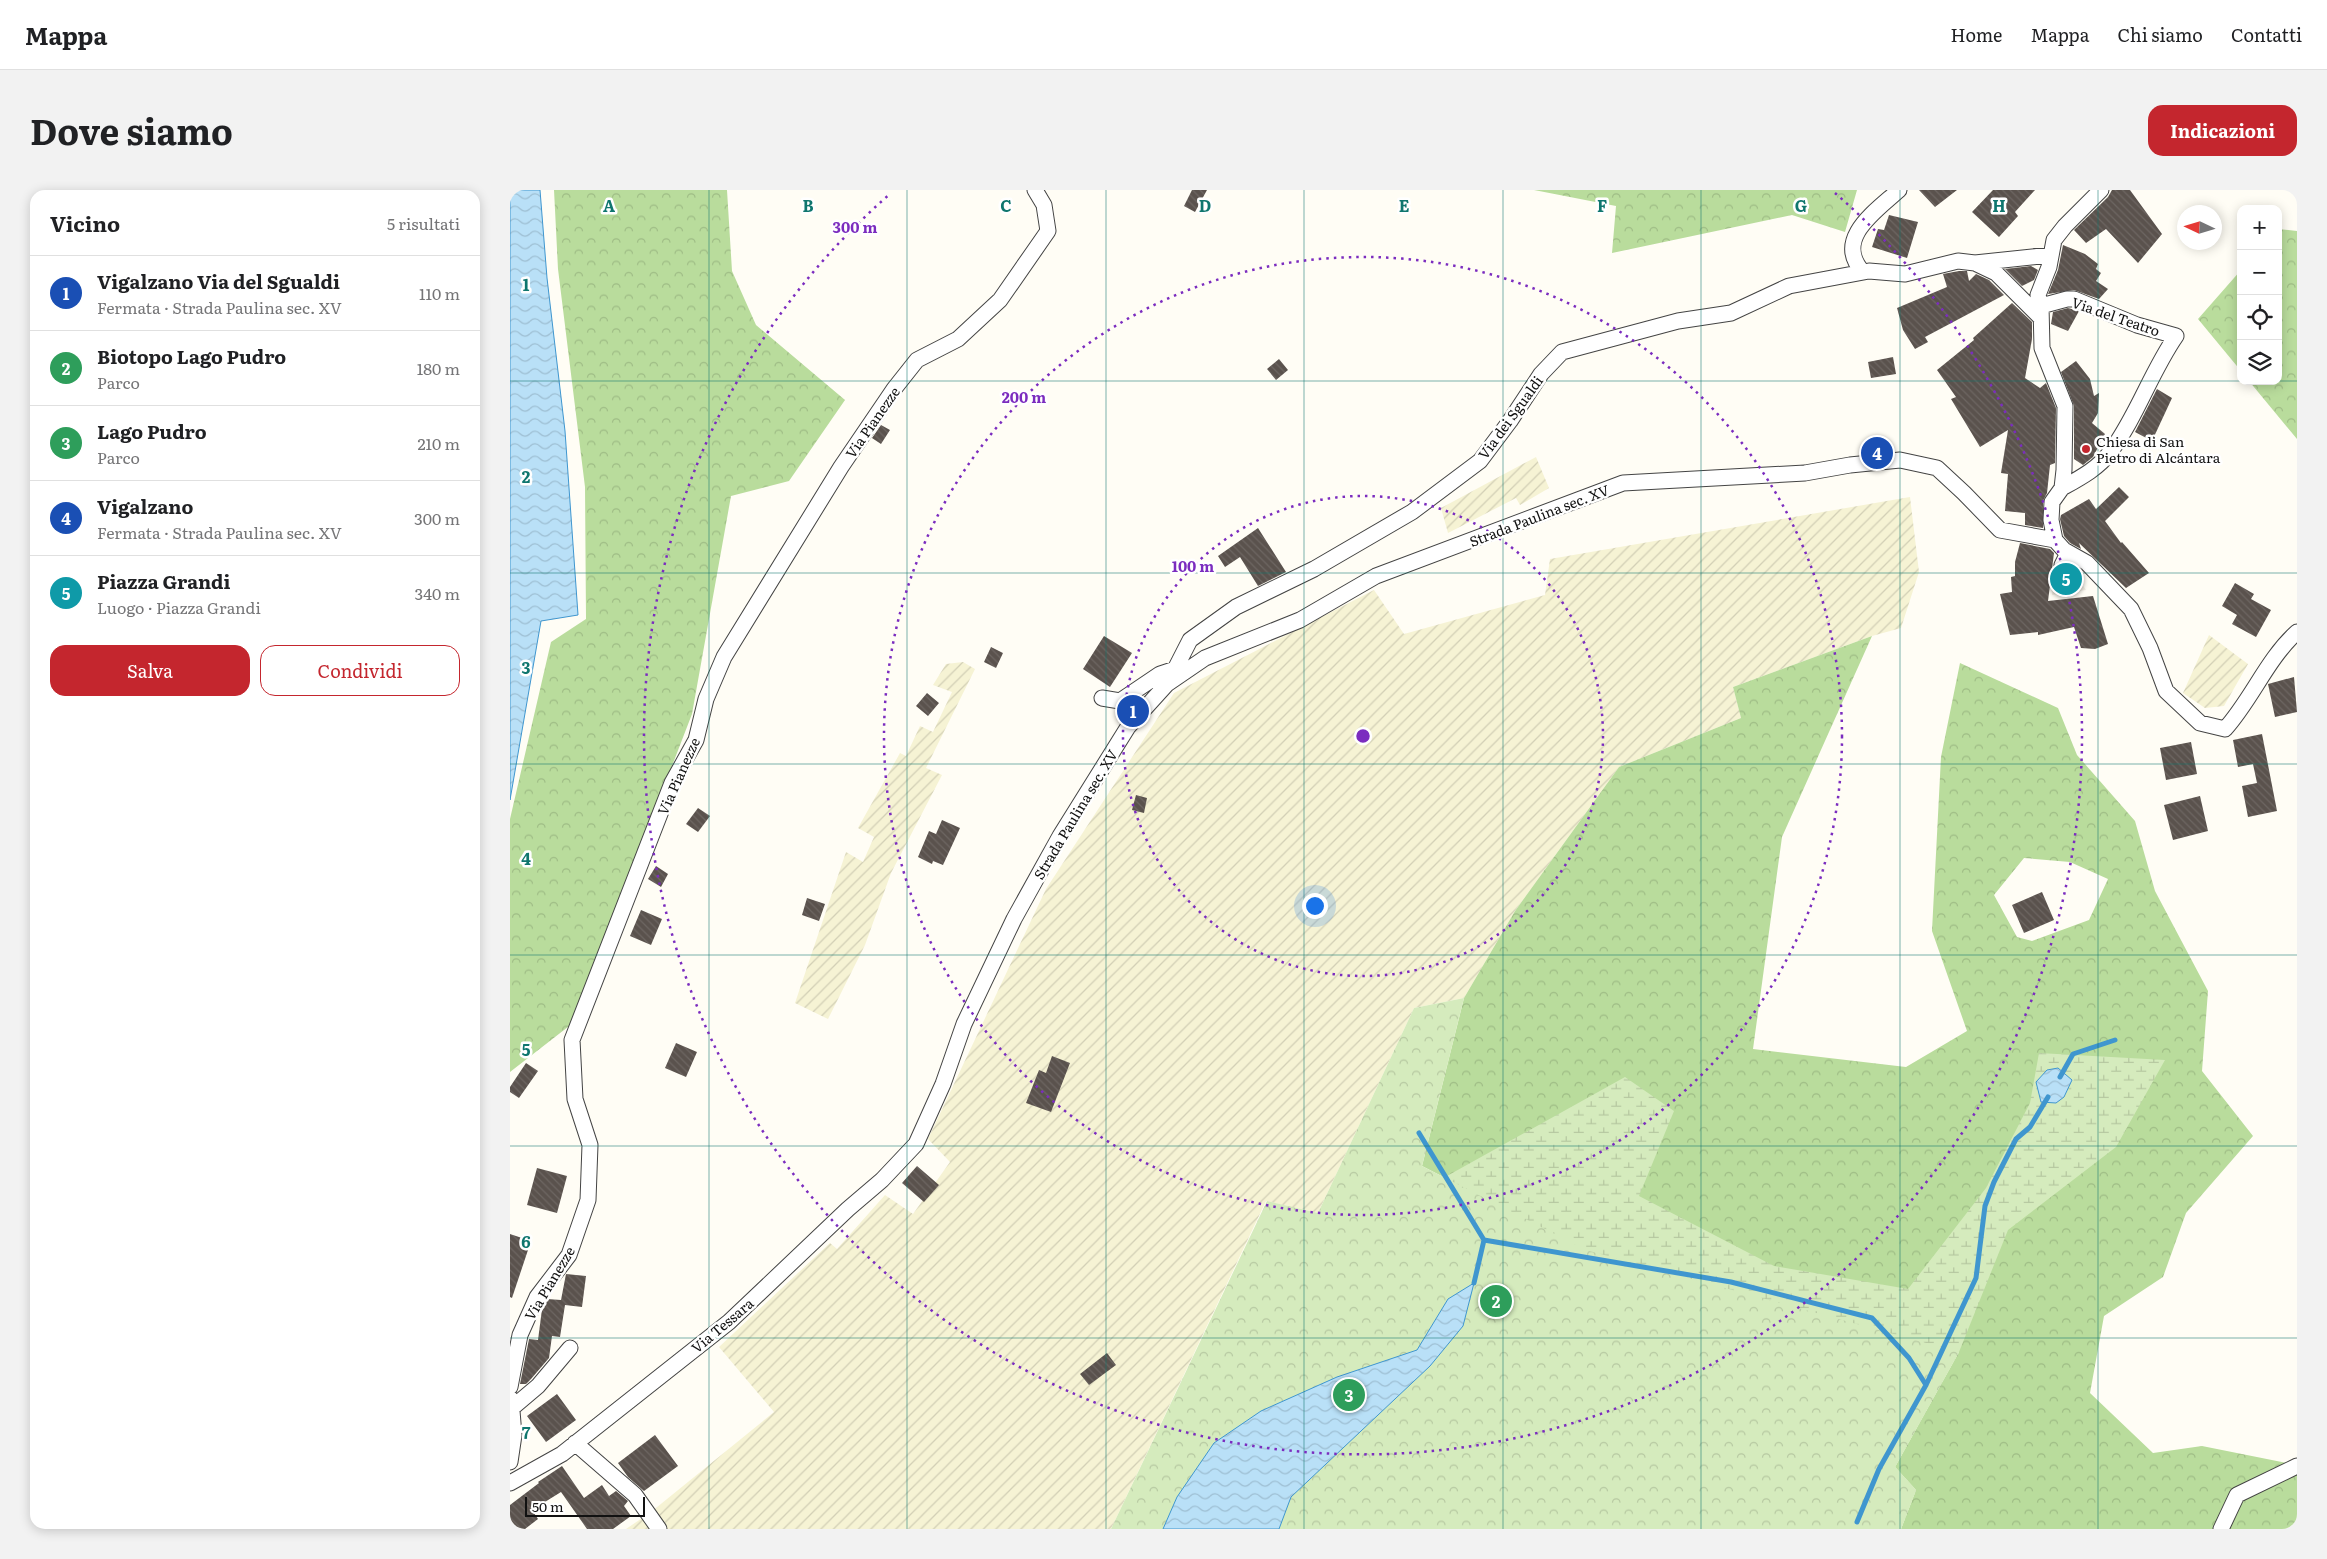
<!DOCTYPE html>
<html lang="it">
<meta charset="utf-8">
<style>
body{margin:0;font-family:Literata,serif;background:#f2f2f2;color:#202124}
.controls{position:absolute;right:15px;top:15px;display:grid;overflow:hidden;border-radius:10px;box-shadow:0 2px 12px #0003}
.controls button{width:45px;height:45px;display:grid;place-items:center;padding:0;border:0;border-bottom:1px solid #e0e0e0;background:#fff;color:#202124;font:25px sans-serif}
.compass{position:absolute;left:1667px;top:15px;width:45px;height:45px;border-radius:50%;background:#fff;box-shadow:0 2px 12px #0003;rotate:274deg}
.scale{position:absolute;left:15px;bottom:12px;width:120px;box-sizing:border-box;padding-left:5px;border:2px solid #111;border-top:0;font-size:14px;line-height:18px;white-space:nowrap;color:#111;-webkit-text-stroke:4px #fff;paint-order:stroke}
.you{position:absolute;left:804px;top:715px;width:18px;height:18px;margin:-12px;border:4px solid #fff;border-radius:50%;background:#1a73e8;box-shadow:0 0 0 8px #1a73e833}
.badge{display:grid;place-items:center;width:32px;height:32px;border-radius:50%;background:#c4262e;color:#fff;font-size:16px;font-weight:700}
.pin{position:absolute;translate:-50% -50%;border:2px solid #fff;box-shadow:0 1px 5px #0006}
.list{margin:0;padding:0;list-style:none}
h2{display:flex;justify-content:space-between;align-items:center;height:65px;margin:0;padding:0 20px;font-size:21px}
h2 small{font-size:16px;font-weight:400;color:#757577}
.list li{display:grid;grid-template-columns:32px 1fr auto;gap:15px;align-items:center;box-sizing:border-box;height:75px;padding:0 20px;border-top:1px solid #e0e0e0}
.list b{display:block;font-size:19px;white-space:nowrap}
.list p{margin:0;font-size:16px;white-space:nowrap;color:#757577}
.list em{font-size:16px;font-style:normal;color:#757577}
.actions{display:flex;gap:10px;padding:15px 20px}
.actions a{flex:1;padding:11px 0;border:1px solid #c4262e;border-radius:15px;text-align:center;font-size:18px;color:#c4262e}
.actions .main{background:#c4262e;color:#fff}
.icon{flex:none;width:28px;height:28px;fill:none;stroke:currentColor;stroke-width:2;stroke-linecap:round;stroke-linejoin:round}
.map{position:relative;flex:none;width:1787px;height:1339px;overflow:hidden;border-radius:15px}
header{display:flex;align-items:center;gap:30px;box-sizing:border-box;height:70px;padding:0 25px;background:#fff;border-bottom:1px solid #e0e0e0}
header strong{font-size:24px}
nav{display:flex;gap:28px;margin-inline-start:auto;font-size:18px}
.intro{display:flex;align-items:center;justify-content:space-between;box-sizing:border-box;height:120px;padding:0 30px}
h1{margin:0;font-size:35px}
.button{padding:12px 22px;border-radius:15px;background:#c4262e;color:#fff;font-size:18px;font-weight:700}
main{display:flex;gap:30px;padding:0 30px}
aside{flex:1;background:#fff;border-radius:15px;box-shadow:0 2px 12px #0003}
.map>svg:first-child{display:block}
.farmland{fill:url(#farmland-furrows)}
.forest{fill:url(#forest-crowns);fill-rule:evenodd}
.wetland{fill:url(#wetland-marsh)}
.park{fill:url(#park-crowns)}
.plaza{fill:#f1ede2}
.water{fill:url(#water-waves);stroke:#3f96cf}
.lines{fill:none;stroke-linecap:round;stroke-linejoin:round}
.stream{stroke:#3f96cf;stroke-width:5}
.building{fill:url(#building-back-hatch)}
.minor-casing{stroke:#444;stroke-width:17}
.minor{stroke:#fff;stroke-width:15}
.grid{fill:none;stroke:#0f766e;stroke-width:1;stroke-opacity:0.55}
.ring{fill:none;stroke:#7b2cbf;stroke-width:2.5;stroke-dasharray:2.5 5}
.poi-dot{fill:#c4262e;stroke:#fff;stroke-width:2}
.labels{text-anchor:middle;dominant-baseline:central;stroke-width:5;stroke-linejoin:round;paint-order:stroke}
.street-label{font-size:14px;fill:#111;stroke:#fff}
.poi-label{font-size:14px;fill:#111;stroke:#fff;text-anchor:start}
.grid-label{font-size:16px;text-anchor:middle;font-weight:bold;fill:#0f766e;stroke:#fff;stroke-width:5;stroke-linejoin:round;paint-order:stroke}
.centre{fill:#7b2cbf;stroke:#fff;stroke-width:2.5}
.ring-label{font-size:15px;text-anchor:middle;font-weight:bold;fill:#7b2cbf;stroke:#fff;stroke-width:5;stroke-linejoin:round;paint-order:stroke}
</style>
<header>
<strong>Mappa</strong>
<nav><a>Home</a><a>Mappa</a><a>Chi siamo</a><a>Contatti</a></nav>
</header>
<div class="intro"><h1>Dove siamo</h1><a class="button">Indicazioni</a></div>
<main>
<aside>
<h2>Vicino<small>5 risultati</small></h2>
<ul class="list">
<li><span class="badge" style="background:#1a4fb4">1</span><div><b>Vigalzano Via del Sgualdi</b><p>Fermata · Strada Paulina sec. XV</p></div><em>110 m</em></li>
<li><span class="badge" style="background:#2e9e5b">2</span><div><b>Biotopo Lago Pudro</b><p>Parco</p></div><em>180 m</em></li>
<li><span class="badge" style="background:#2e9e5b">3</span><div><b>Lago Pudro</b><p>Parco</p></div><em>210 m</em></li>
<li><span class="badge" style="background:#1a4fb4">4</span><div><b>Vigalzano</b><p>Fermata · Strada Paulina sec. XV</p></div><em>300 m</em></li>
<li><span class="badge" style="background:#0f9aa8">5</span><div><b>Piazza Grandi</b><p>Luogo · Piazza Grandi</p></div><em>340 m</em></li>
</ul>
<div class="actions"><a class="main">Salva</a><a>Condividi</a></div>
</aside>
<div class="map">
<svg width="1787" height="1339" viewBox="0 0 1787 1339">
<defs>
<pattern id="farmland-furrows" width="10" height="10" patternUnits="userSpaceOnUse" patternTransform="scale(1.25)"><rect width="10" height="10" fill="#f6f3d4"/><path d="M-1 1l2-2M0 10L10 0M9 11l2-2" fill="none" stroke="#d2cfb5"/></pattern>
<pattern id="forest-crowns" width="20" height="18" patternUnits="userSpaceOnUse" patternTransform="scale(1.25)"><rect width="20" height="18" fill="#b9dc9c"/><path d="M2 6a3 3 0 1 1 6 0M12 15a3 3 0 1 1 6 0" fill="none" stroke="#9ebc85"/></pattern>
<pattern id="wetland-marsh" width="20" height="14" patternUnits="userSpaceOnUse" patternTransform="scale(1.25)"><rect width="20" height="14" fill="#d5ebbd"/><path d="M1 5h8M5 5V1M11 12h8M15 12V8" fill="none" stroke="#b6c8a1"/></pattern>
<pattern id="park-crowns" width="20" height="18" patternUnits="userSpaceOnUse" patternTransform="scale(1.25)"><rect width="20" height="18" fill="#d5ebbd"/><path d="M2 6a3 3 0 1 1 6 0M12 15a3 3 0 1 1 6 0" fill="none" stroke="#b6c8a1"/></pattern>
<pattern id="water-waves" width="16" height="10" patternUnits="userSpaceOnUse" patternTransform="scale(1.25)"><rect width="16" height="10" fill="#b9e0f7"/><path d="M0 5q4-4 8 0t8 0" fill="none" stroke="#9ebfd3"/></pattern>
<pattern id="building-back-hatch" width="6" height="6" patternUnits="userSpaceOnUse" patternTransform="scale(1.25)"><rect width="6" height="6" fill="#5a524d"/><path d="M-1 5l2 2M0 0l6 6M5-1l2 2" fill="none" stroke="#6d6662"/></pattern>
</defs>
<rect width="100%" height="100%" fill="#fffdf5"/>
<!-- farmland -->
<path class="farmland" d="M1026,267L1039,298L1010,315L1006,308L938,343L931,318Z
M1400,307L1409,382L1391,438L1362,446L1223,497L1231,528L1109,577L1005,721L954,808L904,818L808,1023L756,1011L601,1339H116L141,1322L264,1222L209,1157L320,1053L327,1059L375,1005L403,1024L440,972L418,949L536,699L664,503L864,400L894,444L1035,405L1040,369Z
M1699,445L1738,474L1714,516L1695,518L1673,503Z
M453,472L465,479L416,578L432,585L381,683L355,755L318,829L285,813L336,662L353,672L364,647L348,638L390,563L396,566L410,536L423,542L442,502L423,495L436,474Z"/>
<!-- forest -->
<path class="forest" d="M44,0H217L222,81L246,135L335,210L279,291L221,306L182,524L63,833L0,882V629L41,452L76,429L75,297L48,79Z
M1024,0H1347L1335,42L1282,25L1102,63L1106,16Z
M1768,39L1787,41V249L1739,191H1768Z
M1731,80V181L1688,129Z
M1362,446L1272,647L1243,859L1396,877L1457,841L1422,741L1431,567L1450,473L1548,518L1567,565L1625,631L1645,701L1698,801L1692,881L1743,946L1676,1023L1653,1087L1594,1126L1580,1203L1643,1263L1692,1256L1787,1275V1339H1391L1406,1300L1385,1277L1449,1162L1076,1060L912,976L954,808L1005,721L1109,577L1231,528L1223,497ZM1514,668L1560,672L1598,689L1579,730L1522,751L1507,747L1484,705Z"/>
<!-- wetland -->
<path class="wetland" d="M1529,863L1655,870L1606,957L1498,1040L1449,1162L1385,1277L1406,1300L1391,1339H627L892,1011L1115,887L1164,921L1129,1006L1264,1076L1398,1099L1476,998L1520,913Z"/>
<!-- park -->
<path class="park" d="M954,808L912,976L1076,1060L1449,1162L1385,1277L1406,1300L1391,1339H601L757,1011L808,1023L904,818Z"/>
<!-- plaza -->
<path class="plaza" d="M1548,362L1564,373L1561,378L1576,400L1542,405Z"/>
<!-- water -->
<path class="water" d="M0,0H30L37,88L55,241L68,425L31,431L0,610Z
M1548,878L1562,890L1554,907L1546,913L1531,912L1526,892L1537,880Z
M964,1093L953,1136L920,1176L781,1307L769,1339H653L667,1307L704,1253L751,1221L827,1187L907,1160L938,1109Z"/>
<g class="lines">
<!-- stream -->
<path class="stream" d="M1550,887L1563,864L1605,850
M909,943L974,1050L964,1093
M974,1050L1221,1092L1362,1128L1399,1168L1416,1195
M1347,1332L1369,1279L1416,1195L1466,1088L1475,1016L1484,992L1506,949L1520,937L1538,907"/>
</g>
<!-- building -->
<path class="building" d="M682,0H697L685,22L674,16Z
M1409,0H1447L1425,17Z
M1483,0H1525L1505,22L1508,26L1489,47L1462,22Z
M1602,0H1620L1652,44L1628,73L1596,39L1576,53L1564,40L1598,7Z
M1379,25L1408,32L1397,68L1362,57L1368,39L1374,40Z
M1553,55L1575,64L1588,74L1586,79L1591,83L1586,91L1598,99L1589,109L1564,100L1538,104L1548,80Z
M1521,76L1528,80L1524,90L1512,96L1495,79Z
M1449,81H1457L1459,91L1466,84L1479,90L1494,105L1415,147L1418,152L1405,159L1393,140L1387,118L1437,97L1433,84Z
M1502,113L1522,132V149L1515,188L1530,198L1536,193L1546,218L1545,273L1540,275L1537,303L1533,311V338L1515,335V323L1495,321L1498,284L1491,283L1498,240L1470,257L1441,209L1446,207L1427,180L1464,150L1463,148Z
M1558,118L1569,121L1558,141L1541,134L1543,122Z
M1383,167L1386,184L1361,188L1358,172Z
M769,169L778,180L766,190L757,179Z
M1566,171L1580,189L1584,206L1589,203L1588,223L1582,233L1595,244L1583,267L1573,275L1564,269V216L1551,182Z
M1647,199L1662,208L1642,251L1625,242Z
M371,235L380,240L371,254L362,248Z
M1609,297L1619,307L1595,331L1611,353L1612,352L1639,383L1616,398L1569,353L1571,359L1560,353L1554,346L1550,329L1551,325L1579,309L1586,319Z
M748,338L776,382L748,396L730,367L715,377L708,366Z
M1510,353L1540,359L1544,363L1538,411L1583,406L1598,454L1585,459L1571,458L1564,437L1528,445V442L1500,445L1490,404L1502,402L1501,387L1505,386V372Z
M1725,393L1744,404L1741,409L1761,420L1746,447L1722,434L1727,425L1712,416Z
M594,446L622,463L600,497L573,479Z
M481,457L493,463L486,478L474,472Z
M1784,487L1787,522L1765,527L1758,494Z
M417,503L429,513L418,526L406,516Z
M1752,544L1767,621L1738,627L1732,596L1747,593L1743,574L1728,577L1723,550Z
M1681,552L1687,584L1656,590L1650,558Z
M626,605L637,608L634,623L622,620Z
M1690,606L1698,641L1663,650L1654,615Z
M188,618L200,626L188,642L176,634Z
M432,630L450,638L433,675L423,671L422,674L408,667L419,641L426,644Z
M146,676L158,684L151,697L138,689Z
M1532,702L1544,730L1514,743L1502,715Z
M297,708L315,714L309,731L292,725Z
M131,720L152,729L141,755L120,746Z
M166,853L187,862L176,887L155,878Z
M542,866L560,873L541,922L516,913L529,880L536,883Z
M16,873L28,881L9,908L0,902V897Z
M407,976L429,995L414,1012L392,993Z
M27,978L57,986L47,1023L17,1015Z
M0,1044L21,1051L2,1108L0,1107Z
M56,1084L76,1086L72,1117L55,1115L50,1147L42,1146L39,1168L21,1189L16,1194H10L19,1149L28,1150L32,1119L37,1109L51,1110Z
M597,1163L606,1175L579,1195L570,1184Z
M47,1204L66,1230L36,1252L17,1226Z
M145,1245L168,1276L134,1301L118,1287L108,1273Z
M52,1276L74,1308L92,1295L99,1306L106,1301L118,1311L114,1316L121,1326L103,1339H77L51,1302L22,1320L28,1329L15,1339H0V1315L29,1293L28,1292Z"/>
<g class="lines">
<defs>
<path id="minor" d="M1465,73L1486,83L1530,127
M1353,82C1323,49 1366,21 1389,0
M1531,116L1557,109H1564L1627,135L1666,146C1641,182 1627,226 1601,261C1589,278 1570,288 1552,298
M1545,350L1541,330L1542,312L1552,298L1554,280L1555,216L1532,158L1531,116L1528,105L1539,77L1544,50L1555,36L1591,0
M1555,397L1552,375L1558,363
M658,493L680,450L726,417L804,379L902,322L970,271L1000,231L1031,184L1052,162L1168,131L1221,123L1279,96L1359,81L1395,84L1448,71L1465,73L1540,65
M592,508L610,511L650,484L665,479
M0,1197L10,1145L27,1107L59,1065L78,1010L80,955L65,909L62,850L162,593L186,550L196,509L214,467L331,277L384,199L407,170L448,149L490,110L538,41L534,15L525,0
M2,1218L28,1196L60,1158
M65,1253L125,1305L149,1339
M0,1272L4,1245L1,1209
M0,1293L52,1264L219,1132L338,1019L372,990L406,954L433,894L454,834L504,729L550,646L618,537L657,494L695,468L790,430L866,386L1113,293L1295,283L1340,275L1390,270L1427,278L1454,303L1490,340L1545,350L1554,360L1577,373L1621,419L1640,458L1656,501L1690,533L1715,539C1742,509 1757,469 1787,442
M1711,1339L1727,1305L1787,1276"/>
</defs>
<!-- minor casing -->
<use href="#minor" class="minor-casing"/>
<!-- minor -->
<use href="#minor" class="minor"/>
</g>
<!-- grid -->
<path class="grid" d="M199,0V1339M397,0V1339M596,0V1339M794,0V1339M993,0V1339M1191,0V1339M1390,0V1339M1588,0V1339M0,191H1787M0,383H1787M0,574H1787M0,765H1787M0,956H1787M0,1148H1787"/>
<!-- distance rings -->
<g class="ring">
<circle cx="853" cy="546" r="240"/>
<circle cx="853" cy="546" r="479"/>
<path d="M1325 3A719 719 0 1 1 381 3"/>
</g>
<!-- markers -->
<circle class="poi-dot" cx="1576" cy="259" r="5"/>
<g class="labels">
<!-- street labels -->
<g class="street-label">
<text transform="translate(1606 126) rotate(19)">Via del Teatro</text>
<text transform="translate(1000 227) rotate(-54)">Via dei Sgualdi</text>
<text transform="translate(362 232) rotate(-55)">Via Pianezze</text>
<text transform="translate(1029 325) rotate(-21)">Strada Paulina sec. XV</text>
<text transform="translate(168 586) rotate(-66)">Via Pianezze</text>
<text transform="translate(565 624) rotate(-59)">Strada Paulina sec. XV</text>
<text transform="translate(39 1093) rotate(-59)">Via Pianezze</text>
<text transform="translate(212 1135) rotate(-40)">Via Tessara</text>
</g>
<!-- poi labels -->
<g class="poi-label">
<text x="1586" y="251">Chiesa di San<tspan x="1586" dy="16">Pietro di Alcántara</tspan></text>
</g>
</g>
<g class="grid-label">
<text x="99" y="22">A</text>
<text x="298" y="22">B</text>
<text x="496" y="22">C</text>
<text x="695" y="22">D</text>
<text x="894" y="22">E</text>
<text x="1092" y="22">F</text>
<text x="1291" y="22">G</text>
<text x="1489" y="22">H</text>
<text x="16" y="101">1</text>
<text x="16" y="293">2</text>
<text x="16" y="484">3</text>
<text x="16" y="675">4</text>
<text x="16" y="866">5</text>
<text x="16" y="1058">6</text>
<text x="16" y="1249">7</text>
</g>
<circle cx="853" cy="546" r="8" class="centre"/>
<g class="ring-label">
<text x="345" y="43">300 m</text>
<text x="514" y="213">200 m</text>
<text x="683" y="382">100 m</text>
</g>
</svg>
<div class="controls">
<button>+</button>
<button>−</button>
<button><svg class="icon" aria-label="locate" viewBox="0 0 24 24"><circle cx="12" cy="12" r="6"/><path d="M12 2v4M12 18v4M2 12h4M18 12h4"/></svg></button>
<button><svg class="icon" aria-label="layers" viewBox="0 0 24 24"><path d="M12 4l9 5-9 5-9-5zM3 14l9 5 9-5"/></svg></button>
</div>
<svg class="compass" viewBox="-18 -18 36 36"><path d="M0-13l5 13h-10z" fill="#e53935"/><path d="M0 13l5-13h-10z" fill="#757577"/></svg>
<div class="scale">50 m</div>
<div class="you"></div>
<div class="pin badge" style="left:623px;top:521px;background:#1a4fb4">1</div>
<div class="pin badge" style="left:986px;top:1111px;background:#2e9e5b">2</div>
<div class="pin badge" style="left:839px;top:1205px;background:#2e9e5b">3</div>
<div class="pin badge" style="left:1367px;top:263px;background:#1a4fb4">4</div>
<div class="pin badge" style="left:1556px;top:389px;background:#0f9aa8">5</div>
</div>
</main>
